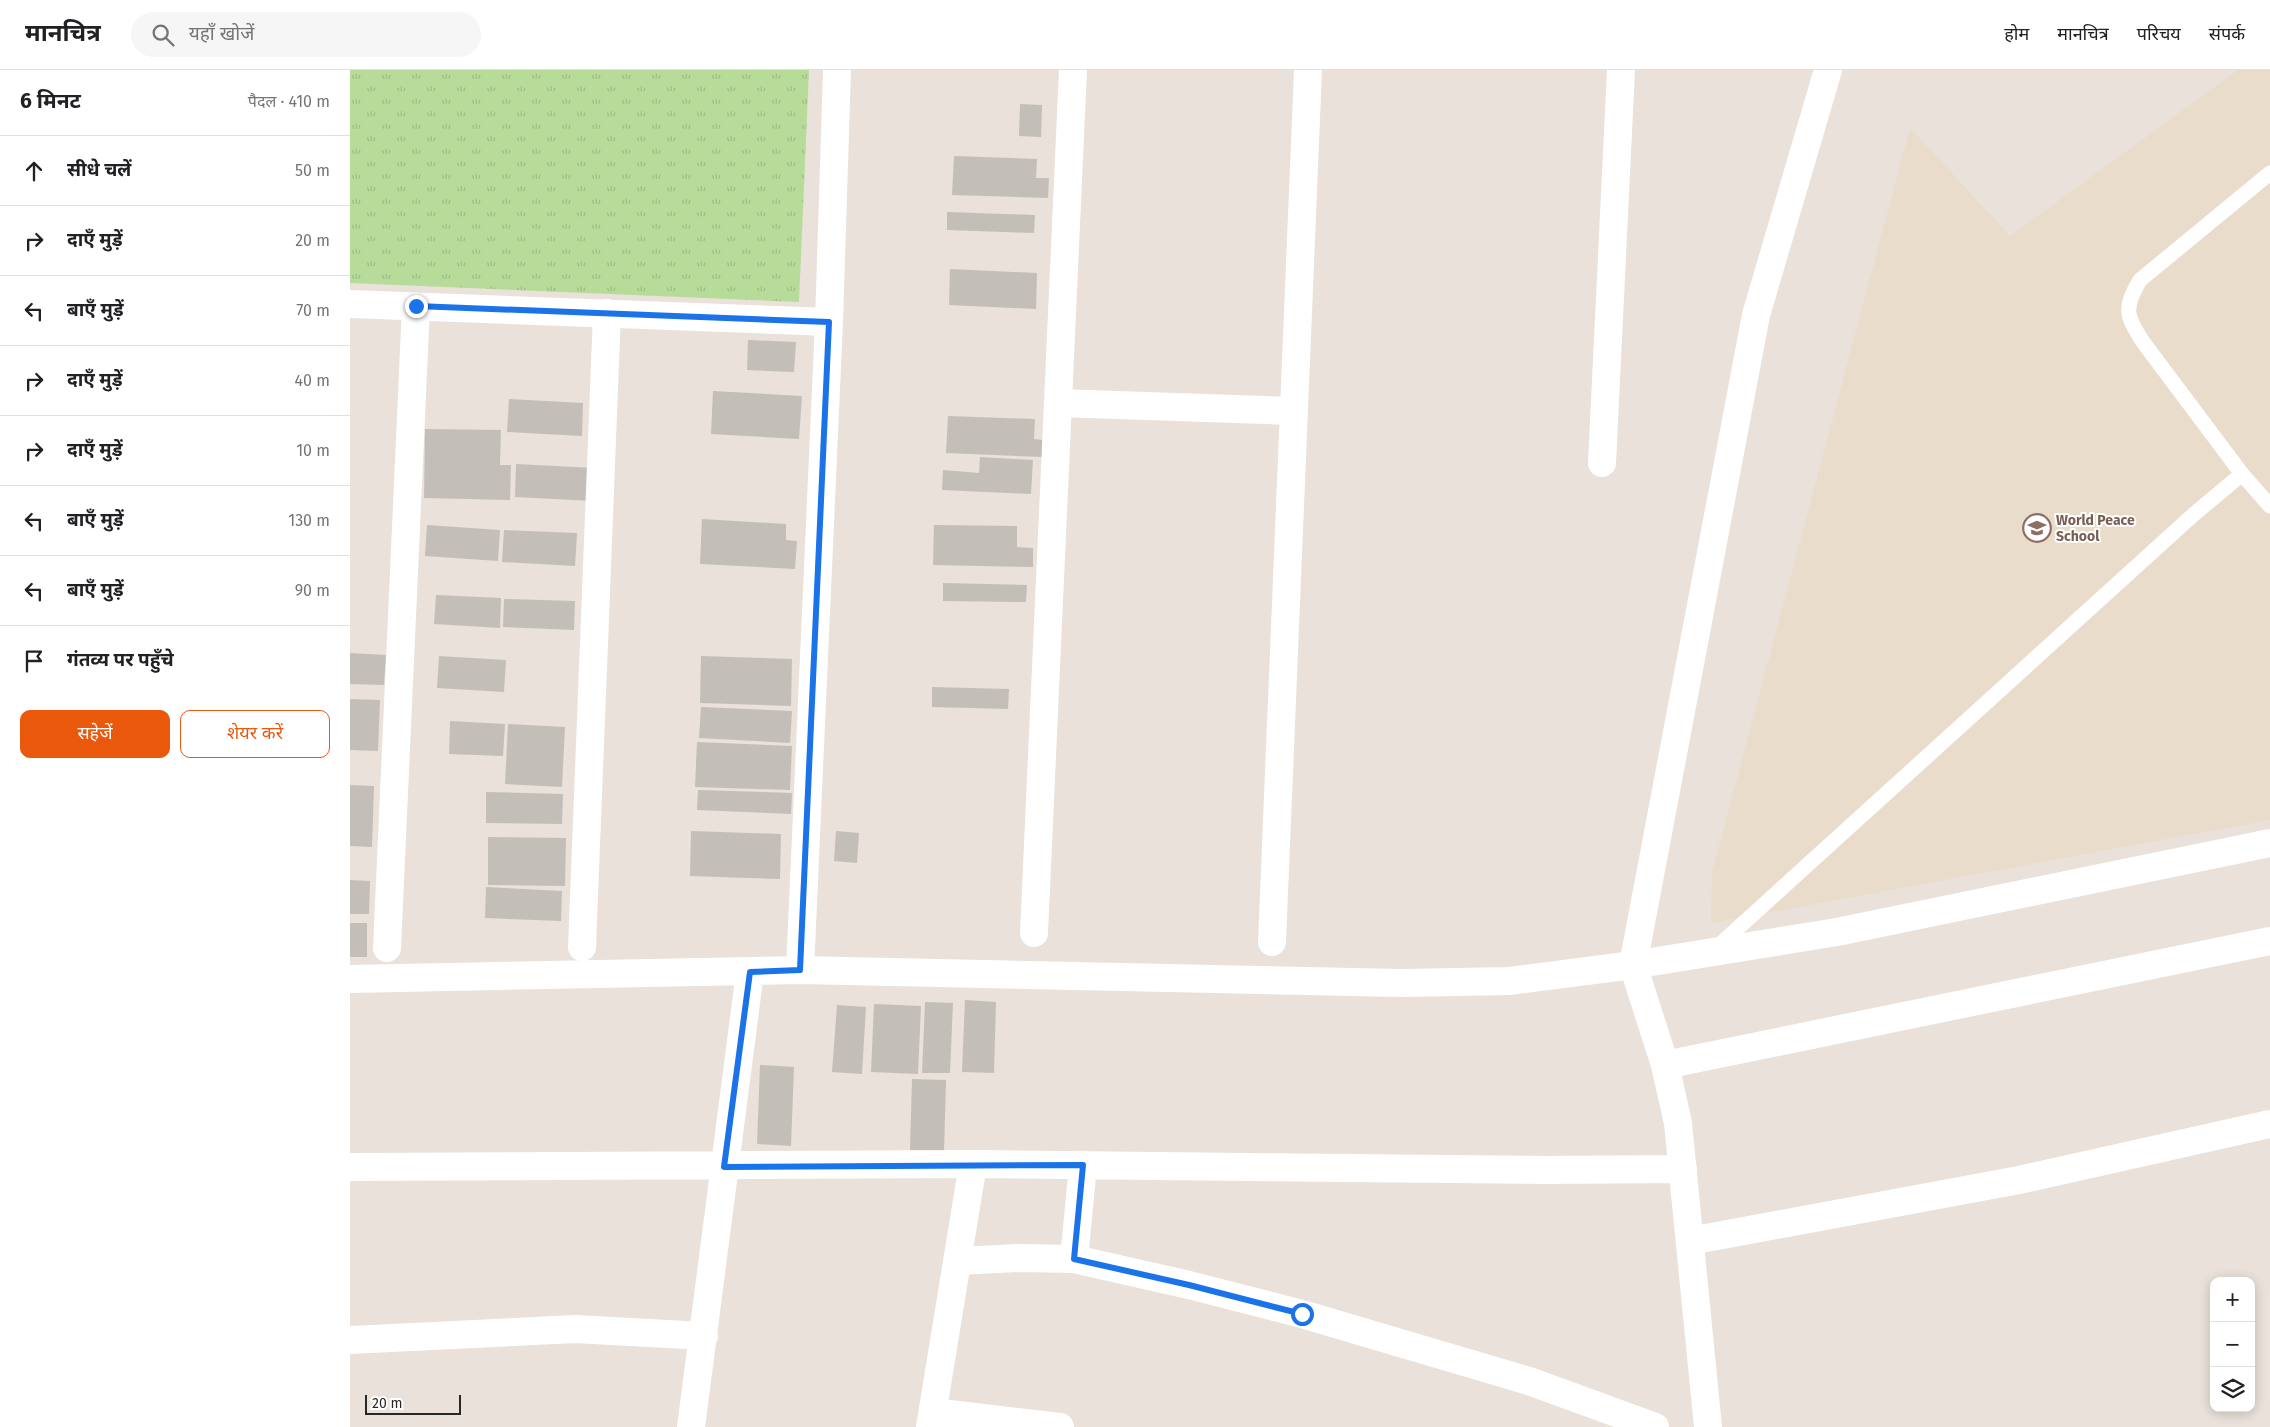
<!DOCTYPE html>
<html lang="hi">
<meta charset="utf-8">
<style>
body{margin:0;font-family:"Fira Sans","Noto Sans Devanagari",sans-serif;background:#f6f6f6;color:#202124}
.controls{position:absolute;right:15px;bottom:15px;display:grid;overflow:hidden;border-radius:10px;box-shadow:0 2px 12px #0003}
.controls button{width:45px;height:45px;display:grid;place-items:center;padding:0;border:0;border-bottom:1px solid #e0e0e0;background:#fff;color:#202124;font:25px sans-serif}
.scale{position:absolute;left:15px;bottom:12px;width:96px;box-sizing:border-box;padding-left:5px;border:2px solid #272727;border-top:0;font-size:14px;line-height:18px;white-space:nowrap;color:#272727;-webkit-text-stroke:4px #fff;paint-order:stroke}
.stop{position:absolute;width:15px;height:15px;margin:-11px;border:4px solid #1a73e8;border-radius:50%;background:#fff}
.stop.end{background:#1a73e8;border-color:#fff;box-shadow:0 1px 5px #0008}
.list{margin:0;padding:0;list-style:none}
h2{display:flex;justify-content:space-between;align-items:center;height:65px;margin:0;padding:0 20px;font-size:21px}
h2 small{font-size:16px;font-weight:400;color:#757577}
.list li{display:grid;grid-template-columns:32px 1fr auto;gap:15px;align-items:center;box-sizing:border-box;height:70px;padding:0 20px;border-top:1px solid #e0e0e0}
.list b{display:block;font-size:19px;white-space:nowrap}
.list em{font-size:16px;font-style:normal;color:#757577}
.actions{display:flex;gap:10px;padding:15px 20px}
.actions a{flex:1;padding:11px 0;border:1px solid #ea580c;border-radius:10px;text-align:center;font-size:18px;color:#ea580c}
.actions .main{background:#ea580c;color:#fff}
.icon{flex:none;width:28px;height:28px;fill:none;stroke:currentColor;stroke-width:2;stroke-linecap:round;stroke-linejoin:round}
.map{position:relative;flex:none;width:1920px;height:1357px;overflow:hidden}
header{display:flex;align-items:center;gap:30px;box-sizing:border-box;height:70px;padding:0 25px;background:#fff;border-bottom:1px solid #e0e0e0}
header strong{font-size:24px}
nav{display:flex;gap:28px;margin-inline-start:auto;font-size:18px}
.search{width:350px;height:45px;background:#f6f6f6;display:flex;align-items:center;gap:12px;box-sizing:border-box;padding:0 18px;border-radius:28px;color:#757577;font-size:19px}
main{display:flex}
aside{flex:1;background:#fff}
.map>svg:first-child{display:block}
.education{fill:#e9dcca}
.park{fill:url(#park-tufts)}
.building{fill:#c4beb9}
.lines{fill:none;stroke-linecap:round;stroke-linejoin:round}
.lane{stroke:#fff;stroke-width:15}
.street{stroke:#fff;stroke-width:28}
.secondary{stroke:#fff;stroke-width:28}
.route{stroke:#1a73e8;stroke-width:6}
.labels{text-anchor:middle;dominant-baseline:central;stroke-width:4;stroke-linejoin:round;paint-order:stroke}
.education-label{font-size:14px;font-weight:bold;fill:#785e54;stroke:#fff;text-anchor:start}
</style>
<header>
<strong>मानचित्र</strong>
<div class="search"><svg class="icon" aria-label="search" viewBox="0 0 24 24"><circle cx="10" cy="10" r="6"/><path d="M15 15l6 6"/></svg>यहाँ खोजें</div>
<nav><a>होम</a><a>मानचित्र</a><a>परिचय</a><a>संपर्क</a></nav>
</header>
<main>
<aside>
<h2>6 मिनट<small>पैदल · 410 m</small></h2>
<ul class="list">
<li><svg class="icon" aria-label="ahead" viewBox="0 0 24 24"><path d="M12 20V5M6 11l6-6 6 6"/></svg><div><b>सीधे चलें</b></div><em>50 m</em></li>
<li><svg class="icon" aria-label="right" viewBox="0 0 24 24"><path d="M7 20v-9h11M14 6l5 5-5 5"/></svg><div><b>दाएँ मुड़ें</b></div><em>20 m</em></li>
<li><svg class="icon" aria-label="left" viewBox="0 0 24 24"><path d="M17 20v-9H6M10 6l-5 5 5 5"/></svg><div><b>बाएँ मुड़ें</b></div><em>70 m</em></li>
<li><svg class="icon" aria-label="right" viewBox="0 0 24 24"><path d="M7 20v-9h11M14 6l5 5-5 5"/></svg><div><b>दाएँ मुड़ें</b></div><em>40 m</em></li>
<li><svg class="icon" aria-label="right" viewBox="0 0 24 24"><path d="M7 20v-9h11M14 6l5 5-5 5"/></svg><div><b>दाएँ मुड़ें</b></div><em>10 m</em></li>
<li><svg class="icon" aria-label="left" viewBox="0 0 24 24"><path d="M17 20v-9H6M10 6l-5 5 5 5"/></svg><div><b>बाएँ मुड़ें</b></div><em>130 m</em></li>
<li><svg class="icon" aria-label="left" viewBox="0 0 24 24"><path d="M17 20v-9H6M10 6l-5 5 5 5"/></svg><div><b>बाएँ मुड़ें</b></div><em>90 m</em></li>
<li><svg class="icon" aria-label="arrive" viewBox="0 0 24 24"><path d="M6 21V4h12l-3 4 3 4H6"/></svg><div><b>गंतव्य पर पहुँचे</b></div></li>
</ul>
<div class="actions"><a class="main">सहेजें</a><a>शेयर करें</a></div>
</aside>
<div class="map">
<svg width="1920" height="1357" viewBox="0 0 1920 1357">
<defs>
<pattern id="park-tufts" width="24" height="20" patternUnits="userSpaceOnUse" patternTransform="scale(1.25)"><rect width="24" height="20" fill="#b7dc9a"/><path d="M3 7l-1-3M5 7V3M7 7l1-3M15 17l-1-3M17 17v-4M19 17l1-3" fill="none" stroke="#9dbd85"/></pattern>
</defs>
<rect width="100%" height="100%" fill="#e9e1da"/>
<!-- education -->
<path class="education" d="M1888,0H1920V750L1361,853L1362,803L1560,58L1660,166Z"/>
<!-- park -->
<path class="park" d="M0,0H459L449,232L0,213Z"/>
<!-- building -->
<path class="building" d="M670,34L692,35L691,67L669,66Z
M604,86L687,89L686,108H699L698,128L602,125Z
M597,142L685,145L684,163L597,160Z
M600,199L687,203L686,239L599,235Z
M398,270L446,272L444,302L397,300Z
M363,321L452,326L449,369L361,364Z
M159,329L233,333L232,366L157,362Z
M598,346L685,349L684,369L693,370V387L596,383Z
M75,359L151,360L150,395H161L160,430L74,428Z
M630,387L683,390L681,424L592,420L593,400L629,403Z
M166,394L244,398L243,431L165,427Z
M352,449L436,454V470L447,471L445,499L350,494Z
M77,455L150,460L148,491L75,486Z
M584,455L667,456V477L683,478V497L583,495Z
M154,460L227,463L225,496L152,492Z
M593,513L677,515L676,532L593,531Z
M86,525L151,528L150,558L84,554Z
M154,529L225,531L224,560L153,557Z
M0,583L36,585L34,615L0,614Z
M89,586L156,590L154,622L87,618Z
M351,586L442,589L441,636L350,633Z
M582,617L659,619L658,639L582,637Z
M0,629L30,630L28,681L0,680Z
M351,637L442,641L440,673L349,668Z
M100,651L155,654L153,686L99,684Z
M158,654L215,657L212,717L155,714Z
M347,672L442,676L440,720L345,717Z
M0,715L24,716L22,777L0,776Z
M348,720L442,723L441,744L347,740Z
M136,722L213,724L212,754L136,753Z
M341,761L431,764L430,809L340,806Z
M486,761L509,763L507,793L484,791Z
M138,767L216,768L215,816L138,815Z
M0,810L20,811L19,844H0Z
M136,817L212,821L211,851L135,848Z
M0,853H17V887H0Z
M615,930L646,932L644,1003L612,1002Z
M575,932L603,933L600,1003H572Z
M524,934L571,936L568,1004L521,1002Z
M487,935L516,937L512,1004L482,1002Z
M410,995L444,997L441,1076L407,1074Z
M562,1009L596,1010L594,1081L560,1080Z"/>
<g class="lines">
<!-- lane -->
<path class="lane" d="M1920,103L1790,210C1773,239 1776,245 1793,272L1892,404L1920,436
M1366,878L1843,445L1892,404"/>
<!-- street -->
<path class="street" d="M0,234L479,252
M708,333L943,341
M1252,393L1271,0
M684,863L723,0
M922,872L958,0
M232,877L257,243
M37,878L66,236
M1283,895L1315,995L1328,1053L1358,1357
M450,900L479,252L487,0
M0,909L450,900L1052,913L1159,911L1283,895L1487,862L1920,773
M1315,995L1920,871
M0,1097L623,1094L1193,1100L1333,1099
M1340,1171L1669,1110L1920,1054
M724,1189L733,1095
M607,1191L670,1188L724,1189L839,1215L952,1244L1179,1311L1305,1357
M0,1270L225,1259L354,1266
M583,1342L710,1357
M341,1357L400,902
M580,1357L623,1094"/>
<!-- secondary -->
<path class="secondary" d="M1283,895L1406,245L1478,0"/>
</g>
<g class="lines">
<!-- route -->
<path class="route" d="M66,236L479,252L450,900L400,902L374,1097L733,1095L724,1189L839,1215L952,1244"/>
</g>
<!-- icons -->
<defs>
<symbol id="school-ring" viewBox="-11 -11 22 22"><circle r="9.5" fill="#fff" stroke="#8d6e63" stroke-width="1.5"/><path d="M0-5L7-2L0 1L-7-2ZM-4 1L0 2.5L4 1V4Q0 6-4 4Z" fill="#8d6e63"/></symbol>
</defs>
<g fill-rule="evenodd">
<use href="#school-ring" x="1671" y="442" width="32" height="32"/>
</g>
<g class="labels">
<!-- education labels -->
<g class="education-label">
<text x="1706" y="450">World Peace<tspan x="1706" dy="16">School</tspan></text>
</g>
</g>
</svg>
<div class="controls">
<button>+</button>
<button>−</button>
<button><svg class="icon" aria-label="layers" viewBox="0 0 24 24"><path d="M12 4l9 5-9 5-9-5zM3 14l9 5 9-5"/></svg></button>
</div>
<div class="scale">20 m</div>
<div class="stop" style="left:952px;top:1244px"></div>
<div class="stop end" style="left:66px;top:236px"></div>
</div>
</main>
